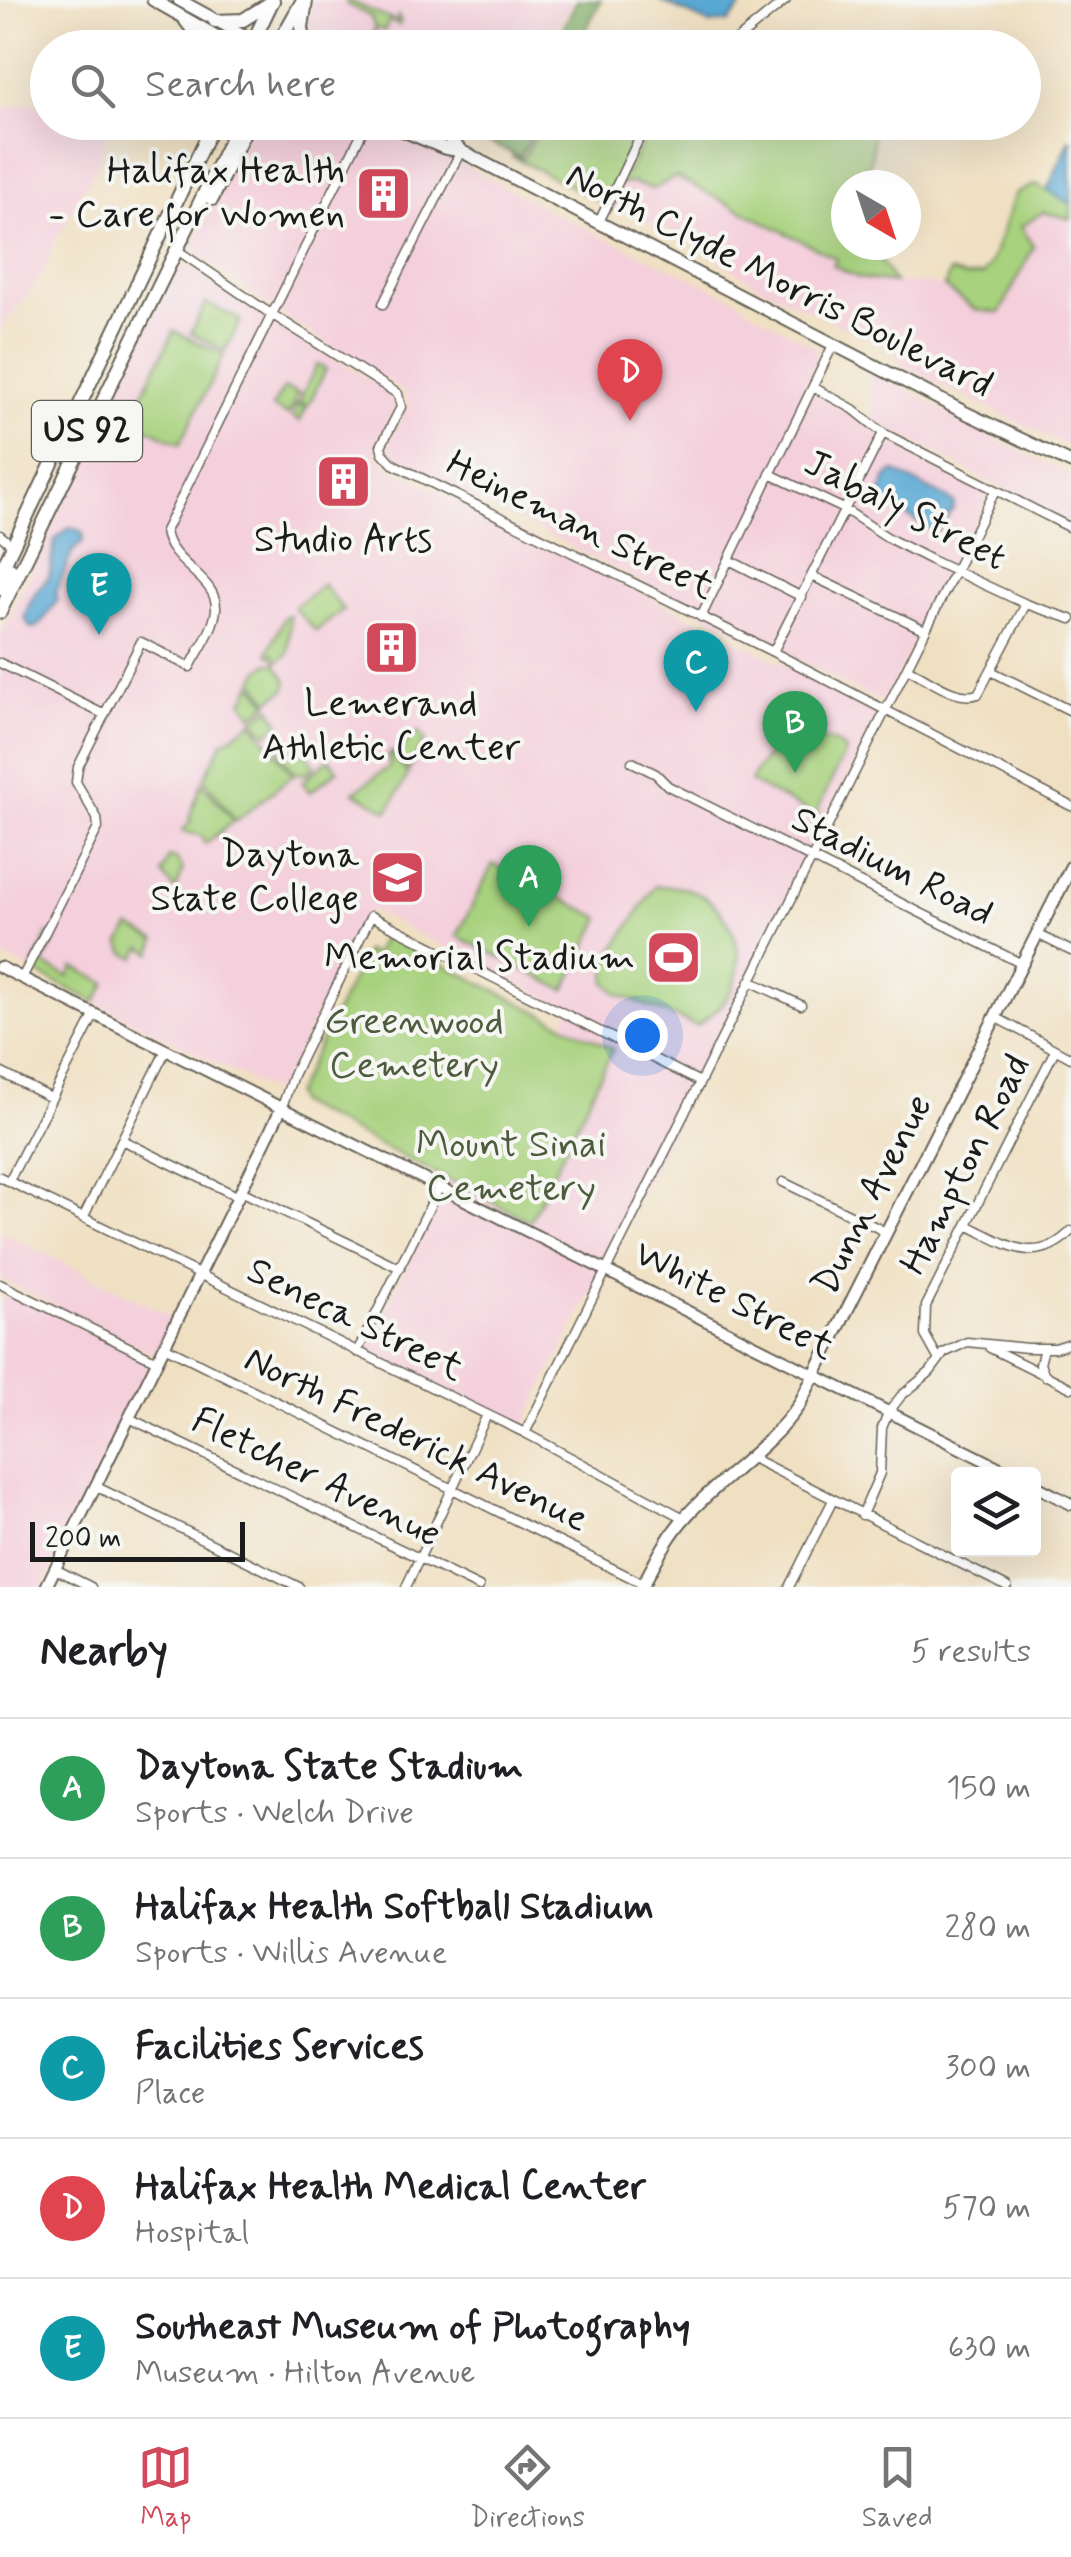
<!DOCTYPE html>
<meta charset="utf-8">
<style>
body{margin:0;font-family:Mynerve,sans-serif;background:#f6f6f6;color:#202124}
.controls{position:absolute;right:30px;bottom:30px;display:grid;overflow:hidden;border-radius:10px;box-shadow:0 10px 40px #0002}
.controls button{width:90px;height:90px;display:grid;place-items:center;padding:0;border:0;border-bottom:2px solid #e0e0e0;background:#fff;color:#202124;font:50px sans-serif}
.compass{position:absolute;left:831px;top:170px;width:90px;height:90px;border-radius:50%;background:#fff;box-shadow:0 10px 40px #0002;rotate:141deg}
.scale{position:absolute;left:30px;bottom:25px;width:215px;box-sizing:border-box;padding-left:10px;border:5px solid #1c1c1c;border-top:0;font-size:28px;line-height:35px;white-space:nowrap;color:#1c1c1c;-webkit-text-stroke:8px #f6f6f2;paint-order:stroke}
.you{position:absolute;left:642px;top:1035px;width:35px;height:35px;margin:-25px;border:8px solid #fff;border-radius:50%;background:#1a73e8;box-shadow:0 0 0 15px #1a73e833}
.badge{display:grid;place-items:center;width:65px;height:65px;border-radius:50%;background:#d1495b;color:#fff;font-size:32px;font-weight:700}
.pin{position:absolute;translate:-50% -82px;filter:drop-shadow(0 2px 5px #0008)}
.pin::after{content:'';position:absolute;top:52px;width:35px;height:30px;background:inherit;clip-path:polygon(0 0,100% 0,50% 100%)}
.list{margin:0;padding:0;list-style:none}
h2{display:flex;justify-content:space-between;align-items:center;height:130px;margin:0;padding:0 40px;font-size:42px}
h2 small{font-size:32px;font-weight:400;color:#757577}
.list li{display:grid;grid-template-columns:65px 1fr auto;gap:30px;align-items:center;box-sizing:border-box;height:140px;padding:0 40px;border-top:2px solid #e0e0e0}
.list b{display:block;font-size:38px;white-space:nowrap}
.list p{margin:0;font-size:32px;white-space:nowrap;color:#757577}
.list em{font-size:32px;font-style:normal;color:#757577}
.icon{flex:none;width:55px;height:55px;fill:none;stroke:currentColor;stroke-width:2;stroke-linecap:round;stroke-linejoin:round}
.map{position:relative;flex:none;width:1071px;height:1587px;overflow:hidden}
.search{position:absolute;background:#fff;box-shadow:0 10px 40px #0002;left:30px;right:30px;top:30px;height:110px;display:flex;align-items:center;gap:25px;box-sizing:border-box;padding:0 35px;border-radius:55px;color:#757577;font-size:38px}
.sheet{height:830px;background:#fff}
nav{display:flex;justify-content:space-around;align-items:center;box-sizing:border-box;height:140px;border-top:2px solid #e0e0e0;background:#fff;font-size:28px;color:#757577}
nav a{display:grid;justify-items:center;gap:5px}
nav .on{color:#d1495b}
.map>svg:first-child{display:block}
.built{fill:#f4cfdc}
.green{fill:#a8d27e;stroke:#62774d;stroke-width:2.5}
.forest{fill:#86b46d;stroke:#516844;stroke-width:2.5}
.water{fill:#5aa9d4;stroke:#3b6278;stroke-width:2.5}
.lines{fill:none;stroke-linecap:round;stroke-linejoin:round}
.stream{stroke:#5aa9d4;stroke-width:2.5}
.minor-casing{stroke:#666156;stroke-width:11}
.tertiary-casing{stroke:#666156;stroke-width:14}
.secondary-casing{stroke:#666156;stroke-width:15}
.primary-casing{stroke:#666156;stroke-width:16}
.minor{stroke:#fff;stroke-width:8}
.tertiary{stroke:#fff;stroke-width:10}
.secondary{stroke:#fff;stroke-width:11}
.primary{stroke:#fff;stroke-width:12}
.labels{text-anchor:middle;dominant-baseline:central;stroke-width:8;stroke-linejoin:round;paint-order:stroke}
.shield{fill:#f6f6f2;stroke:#5d5d5c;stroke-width:2.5}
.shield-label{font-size:35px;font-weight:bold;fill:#1c1c1c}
.poi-label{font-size:38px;fill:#1c1c1c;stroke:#f6f6f2;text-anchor:end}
.street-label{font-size:38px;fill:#1c1c1c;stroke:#f6f6f2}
.park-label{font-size:38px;fill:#4d5c3e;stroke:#f6f6f2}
</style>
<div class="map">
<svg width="1071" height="1587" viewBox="0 0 1071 1587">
<rect width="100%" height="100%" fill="#f6f6f2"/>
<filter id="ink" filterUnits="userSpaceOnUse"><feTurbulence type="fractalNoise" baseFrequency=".01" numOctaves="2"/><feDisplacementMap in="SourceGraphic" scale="20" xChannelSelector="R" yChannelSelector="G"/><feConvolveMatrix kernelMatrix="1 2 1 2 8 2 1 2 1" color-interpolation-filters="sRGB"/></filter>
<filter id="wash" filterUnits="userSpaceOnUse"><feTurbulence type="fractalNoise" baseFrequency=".0048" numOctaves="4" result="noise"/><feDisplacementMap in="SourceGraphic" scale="40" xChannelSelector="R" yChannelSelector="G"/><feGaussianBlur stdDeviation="2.25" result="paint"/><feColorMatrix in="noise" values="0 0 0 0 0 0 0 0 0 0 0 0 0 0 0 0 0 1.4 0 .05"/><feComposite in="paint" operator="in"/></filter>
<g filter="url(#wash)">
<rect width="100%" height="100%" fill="#f0e0c2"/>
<!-- built -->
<path class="built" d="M312,0H572L548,47H313L307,19Z
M27,103L47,106L48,122L102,123L105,135L101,157L54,243L43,274L0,330V109Z
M253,123H363L438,151L555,214L736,299L751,311L816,347V362L803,388L846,410L891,443L983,489L986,501L886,698L877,700L396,459L387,445L409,405L403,391L278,313L195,251L194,245Z
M675,176L838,260L834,264L894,283H931L945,287L976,310L1006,303L1027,262L1021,227L1031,218L1043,212L1071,219V448L902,366L895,352L754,283L683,237L598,200L616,183H633L653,189Z
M186,265L388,391L397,402L376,451L381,461L389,467L872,708L875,713V721L523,1428L365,1351L440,1198L437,1174L469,1108L512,1125L570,1010L369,909L278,1094L0,955V635L175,270Z
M870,369L998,441L1071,475V524L875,422Z
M0,1231L173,1318L155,1355L0,1279Z
M7,1291L151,1362L42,1587H0V1304Z"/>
<!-- green -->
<path class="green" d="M348,0L396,22L398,16L401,22L399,25L390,20L384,31L377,28L372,36L375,29L371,17L346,4Z
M542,123H596L636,134L621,170L627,174L645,135L671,140L695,123H873L872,154L864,185H846V245H864L880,259L894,283L859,278L833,265L837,259L676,177L653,189L633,183H616L598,200L511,156L523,159Z
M1036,184L1071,204V219L1043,212L1021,227L1034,246L1000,313L976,310L944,287L950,272L966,277L983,275L991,263L1015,194Z
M206,303L241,320L225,351L191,333Z
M174,331L224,355L180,444L130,419Z
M317,365L326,369L308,406L300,402L301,397Z
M284,388L298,393L294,401L306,408L300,421L292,417L297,407L294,405L288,415L272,407Z
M323,584L343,610L316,631L294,608Z
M290,615L288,654L277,663L274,654L271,656L268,652L285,616Z
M269,663L276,664L287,680L286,689L269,701L254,681L259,671Z
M252,684L268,703L253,716L243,702Z
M270,707L280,723L266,734L254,720Z
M252,722L293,775L236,821L204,779L222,743Z
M418,732L425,740L409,771L394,752Z
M818,738L836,743L846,750L818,809L819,820L813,822L809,812L750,782C764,751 785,739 818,738Z
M280,746L306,752L315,766L306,774L295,773L279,752Z
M391,753L408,775L388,811L354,792L389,767L390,762L387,757Z
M329,759L338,770L310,792L302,782Z
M202,783L234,821L205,844L202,836L182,831L191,821L189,818Z
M169,857L176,859L183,869L176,891L162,874Z
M493,864L601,918L565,990L457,936Z
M655,886C666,887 677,886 687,889C732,903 754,961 726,999C719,1010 707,1018 697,1026L618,994L606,982L607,961Z
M130,927L156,940L152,953L142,947L136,958L124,952L121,943Z
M48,934L55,938L43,964L69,977L74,967L106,983L96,1002L32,971Z
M384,935L613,1049L530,1221L297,1103L294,1095L366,951L374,955Z"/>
<!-- forest -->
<path class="forest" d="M577,0H601L577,47H554Z
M484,122H538V123L520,157L476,136Z"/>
<!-- water -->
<path class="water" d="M659,0H747L729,22L710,24Z
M1071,138V204L1047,190Z
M894,471L954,502V508L936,533L882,501L879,496L887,477Z
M70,527L83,532V541L73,551L56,592L58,600L39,626L31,628L25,619C28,601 37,589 49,577L55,540Z"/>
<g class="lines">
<!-- stream -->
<path class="stream" d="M462,122L467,125"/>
</g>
</g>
<g filter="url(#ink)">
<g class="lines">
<defs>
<path id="minor" d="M727,48L786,0
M599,222L647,122
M177,250L265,310L398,394L401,407L381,446L383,453L393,464L773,652L1071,806
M383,304L461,151
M813,387L853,409L883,433L1071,528
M770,474L844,509L890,539L931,560L1026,604L1071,619
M0,535L13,546
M729,560L802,597
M812,576L925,630
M701,617L834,343
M773,652L883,433
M0,663L103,714
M907,668C927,678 956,702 978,694L1026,604
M991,671L1071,711
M632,762L656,774L668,786L1022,964
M1037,934L1071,951
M22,978L98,828L97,818L76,782L78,767L141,642L190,667C198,651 215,628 216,609C218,578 169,564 165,531L367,122
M750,981L801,1005
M997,1018L1071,1058
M0,1072L51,1098
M282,1107L293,1075L371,916L698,1081
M122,1140L239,1197
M0,1177L525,1433L684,1518
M9,1181L95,1014
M783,1182L886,1232
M243,1192L400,1268
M83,1218L166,1050
M967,1225C1005,1243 1035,1268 1071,1231
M0,1284L157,1361
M164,1346L644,1584
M990,1348L1071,1388
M1044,1348L1040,1364L1045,1376
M357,1352L440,1186
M939,1360L925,1335L926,1306L1055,1050
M129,1418L479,1587
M525,1433L995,491
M750,1457L1007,1587
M95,1486L299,1587
M862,1515L880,1473L882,1428L888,1413L901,1396L930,1372L944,1353L967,1342L1027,1348H1055L1071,1343
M55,1569L91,1587
M406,1587L487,1415
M789,1587L833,1500"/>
<path id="tertiary" d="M0,967L1012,1474
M1034,1485L1071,1504
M46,1587L282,1107"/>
<path id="secondary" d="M153,0L237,48
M179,0L267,48
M383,122L444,148L461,151L964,412L1071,463
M423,122L446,134L461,151
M642,1587C655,1562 668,1535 688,1514C723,1476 769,1448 799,1405L1071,867"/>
<path id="primary" d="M186,21L207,48
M215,21L243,20L273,1
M250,48L272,2
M276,48L303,0
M305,48L302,27L306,1
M212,199L249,122
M0,573L214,122
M0,589L10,568
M0,612L239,122"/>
</defs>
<!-- minor casing -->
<use href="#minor" class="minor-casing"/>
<!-- tertiary casing -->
<use href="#tertiary" class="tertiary-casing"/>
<!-- secondary casing -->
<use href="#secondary" class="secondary-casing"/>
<!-- primary casing -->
<use href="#primary" class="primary-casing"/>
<!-- minor -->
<use href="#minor" class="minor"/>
<!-- tertiary -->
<use href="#tertiary" class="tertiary"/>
<!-- secondary -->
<use href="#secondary" class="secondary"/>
<!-- primary -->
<use href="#primary" class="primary"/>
</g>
</g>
<!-- icons -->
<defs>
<symbol id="building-square" viewBox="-11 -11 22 22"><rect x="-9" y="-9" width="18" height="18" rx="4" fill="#d1495b" stroke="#f6f6f2"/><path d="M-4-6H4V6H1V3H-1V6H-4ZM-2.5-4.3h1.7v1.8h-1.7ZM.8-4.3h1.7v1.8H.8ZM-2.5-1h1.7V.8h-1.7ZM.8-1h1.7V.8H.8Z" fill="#fff"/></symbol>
<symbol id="university-square" viewBox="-11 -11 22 22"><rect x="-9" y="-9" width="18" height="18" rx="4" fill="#d1495b" stroke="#f6f6f2"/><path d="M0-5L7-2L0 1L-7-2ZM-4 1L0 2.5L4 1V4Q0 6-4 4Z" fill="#fff"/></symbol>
<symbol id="stadium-square" viewBox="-11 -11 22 22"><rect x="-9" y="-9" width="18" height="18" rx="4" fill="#d1495b" stroke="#f6f6f2"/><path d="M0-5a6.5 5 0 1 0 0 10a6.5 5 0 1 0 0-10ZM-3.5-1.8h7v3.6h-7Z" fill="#fff"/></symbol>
</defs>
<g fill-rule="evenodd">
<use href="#building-square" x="352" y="162" width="63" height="63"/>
<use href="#building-square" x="312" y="450" width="63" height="63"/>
<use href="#building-square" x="360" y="616" width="63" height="63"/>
<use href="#university-square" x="366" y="846" width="63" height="63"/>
<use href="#stadium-square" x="642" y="926" width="63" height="63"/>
</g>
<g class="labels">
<!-- shield labels -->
<rect class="shield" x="32" y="401" width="110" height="60" rx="8"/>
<g class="shield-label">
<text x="87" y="431">US 92</text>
</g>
<!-- poi labels -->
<g class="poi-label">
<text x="345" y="171">Halifax Health<tspan x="345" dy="44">- Care for Women</tspan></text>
<text x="343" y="540" text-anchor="middle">Studio Arts</text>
<text x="391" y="704" text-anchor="middle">Lemerand<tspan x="391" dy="44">Athletic Center</tspan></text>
<text x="359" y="855">Daytona<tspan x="359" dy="44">State College</tspan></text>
<text x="635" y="958">Memorial Stadium</text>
</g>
<!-- street labels -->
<g class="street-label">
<text transform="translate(779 281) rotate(27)">North Clyde Morris Boulevard</text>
<text transform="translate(905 511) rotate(27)">Jabaly Street</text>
<text transform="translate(580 526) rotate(26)">Heineman Street</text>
<text transform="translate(892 867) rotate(27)">Stadium Road</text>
<text transform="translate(966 1165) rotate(-63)">Hampton Road</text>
<text transform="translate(873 1195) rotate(-63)">Dunn Avenue</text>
<text transform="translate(734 1301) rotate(27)">White Street</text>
<text transform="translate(355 1320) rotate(26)">Seneca Street</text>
<text transform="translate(416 1440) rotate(26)">North Frederick Avenue</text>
<text transform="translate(316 1478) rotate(26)">Fletcher Avenue</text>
</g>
<!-- park labels -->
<g class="park-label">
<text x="414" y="1022">Greenwood<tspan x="414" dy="44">Cemetery</tspan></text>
<text x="511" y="1145">Mount Sinai<tspan x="511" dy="44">Cemetery</tspan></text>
</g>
</g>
</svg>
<div class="controls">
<button><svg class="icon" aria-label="layers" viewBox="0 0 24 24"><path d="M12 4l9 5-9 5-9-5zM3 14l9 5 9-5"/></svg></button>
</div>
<svg class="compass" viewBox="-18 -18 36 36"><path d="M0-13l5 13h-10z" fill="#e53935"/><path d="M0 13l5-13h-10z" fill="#757577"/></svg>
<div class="scale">200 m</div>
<div class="you"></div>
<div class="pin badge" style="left:529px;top:927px;background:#2e9e5b">A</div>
<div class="pin badge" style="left:795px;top:773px;background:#2e9e5b">B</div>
<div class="pin badge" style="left:696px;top:712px;background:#0f9aa8">C</div>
<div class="pin badge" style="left:630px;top:421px;background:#e0444e">D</div>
<div class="pin badge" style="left:99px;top:635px;background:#0f9aa8">E</div>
<div class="search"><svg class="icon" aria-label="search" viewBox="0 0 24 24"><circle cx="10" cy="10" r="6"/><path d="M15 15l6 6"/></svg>Search here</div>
</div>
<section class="sheet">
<h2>Nearby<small>5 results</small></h2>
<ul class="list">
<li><span class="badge" style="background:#2e9e5b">A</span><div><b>Daytona State Stadium</b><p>Sports · Welch Drive</p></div><em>150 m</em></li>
<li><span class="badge" style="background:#2e9e5b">B</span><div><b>Halifax Health Softball Stadium</b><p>Sports · Willis Avenue</p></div><em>280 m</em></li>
<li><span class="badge" style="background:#0f9aa8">C</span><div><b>Facilities Services</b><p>Place</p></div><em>300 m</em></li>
<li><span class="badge" style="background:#e0444e">D</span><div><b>Halifax Health Medical Center</b><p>Hospital</p></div><em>570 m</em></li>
<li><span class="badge" style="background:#0f9aa8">E</span><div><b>Southeast Museum of Photography</b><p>Museum · Hilton Avenue</p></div><em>630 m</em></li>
</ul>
</section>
<nav>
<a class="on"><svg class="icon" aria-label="map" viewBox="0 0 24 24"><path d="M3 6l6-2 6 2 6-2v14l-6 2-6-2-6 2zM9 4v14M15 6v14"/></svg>Map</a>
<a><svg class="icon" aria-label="directions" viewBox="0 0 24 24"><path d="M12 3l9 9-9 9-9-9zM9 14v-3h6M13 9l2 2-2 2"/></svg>Directions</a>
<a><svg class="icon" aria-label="saved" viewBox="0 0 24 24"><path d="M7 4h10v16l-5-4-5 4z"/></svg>Saved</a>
</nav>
